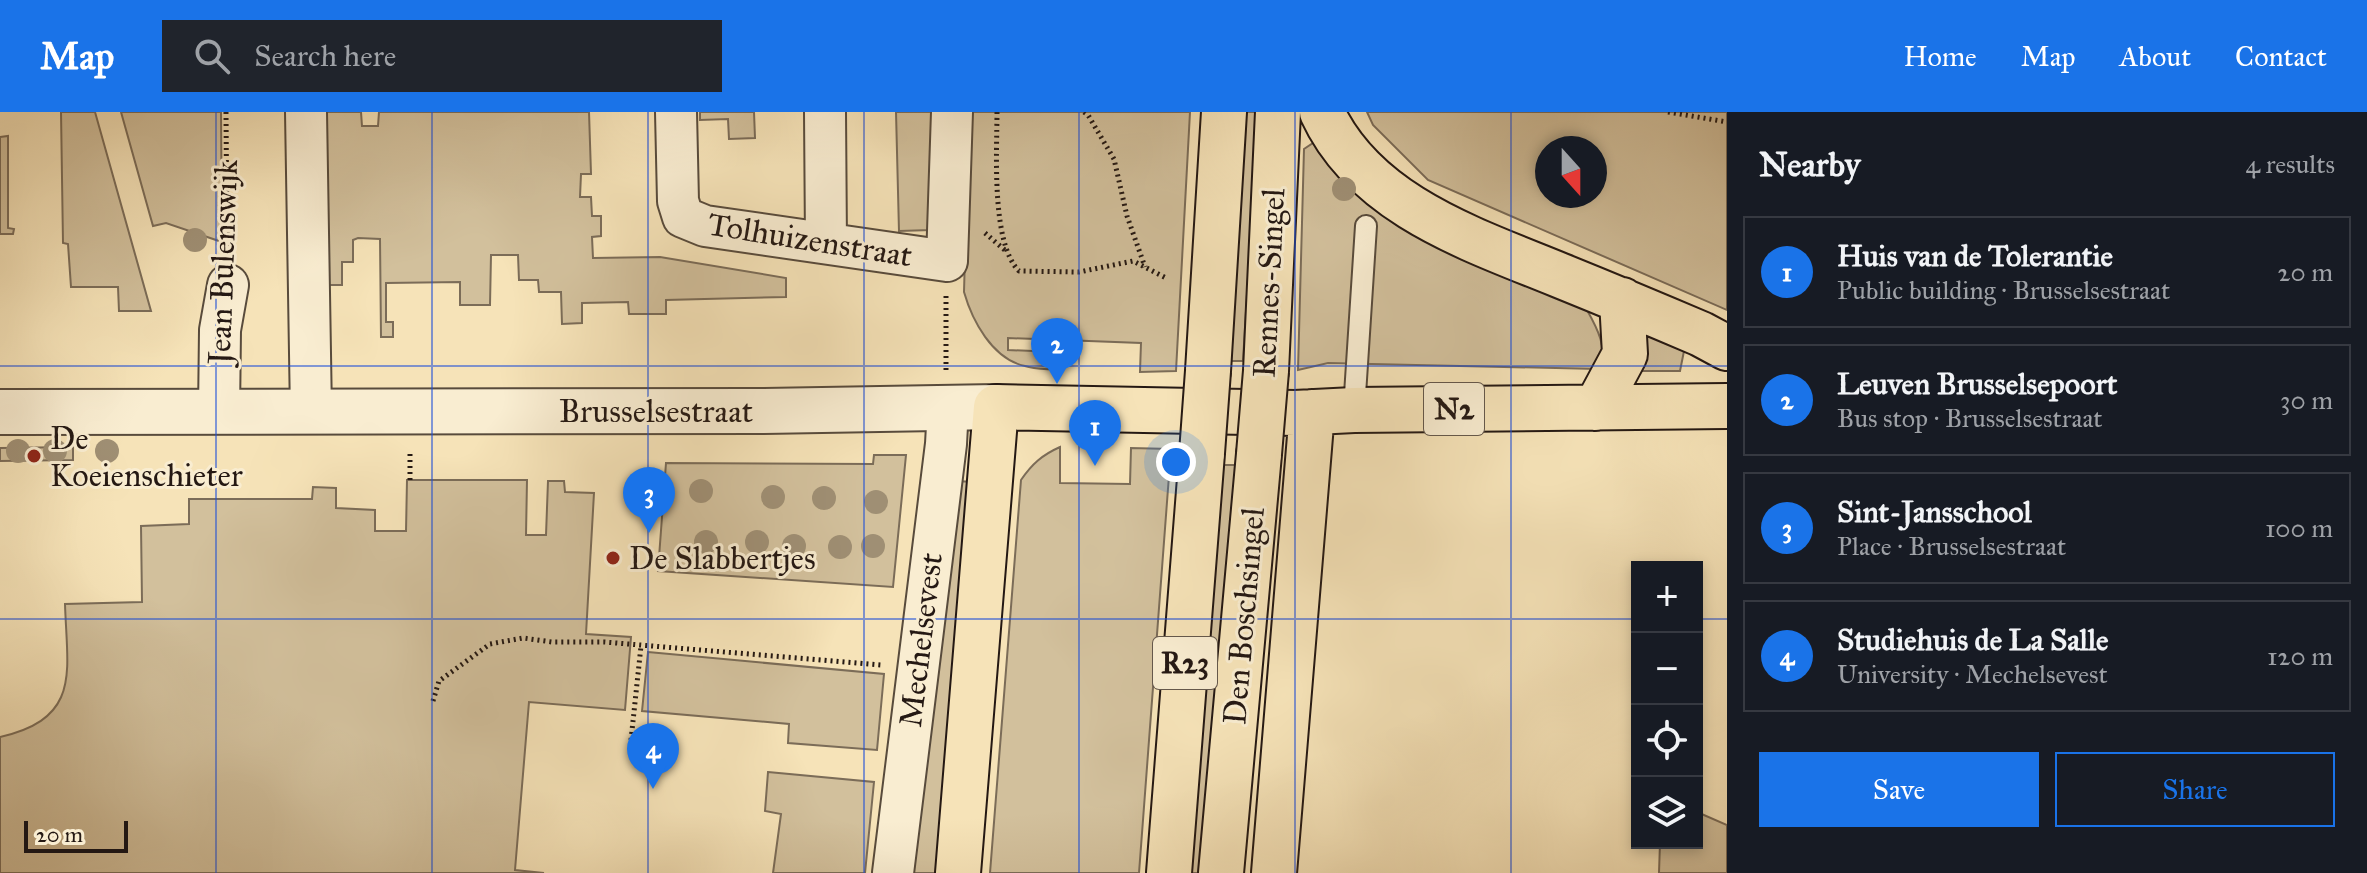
<!DOCTYPE html>
<meta charset="utf-8">
<style>
body{margin:0;font-family:"IM FELL Great Primer",serif;background:#20242c;color:#f1f3f6}
.controls{position:absolute;right:24px;bottom:24px;display:grid;overflow:hidden;border-radius:0px;box-shadow:0 4px 12px #0003}
.controls button{width:72px;height:72px;display:grid;place-items:center;padding:0;border:0;border-bottom:2px solid #363941;background:#171b24;color:#f1f3f6;font:40px sans-serif}
.compass{position:absolute;left:1535px;top:24px;width:72px;height:72px;border-radius:50%;background:#171b24;box-shadow:0 4px 12px #0003;rotate:159deg}
.scale{position:absolute;left:24px;bottom:20px;width:104px;box-sizing:border-box;padding-left:8px;border:4px solid #241813;border-top:0;font-size:22px;line-height:28px;white-space:nowrap;color:#241813;-webkit-text-stroke:6px #f9edd1;paint-order:stroke}
.you{position:absolute;left:1176px;top:350px;width:28px;height:28px;margin:-20px;border:6px solid #fff;border-radius:50%;background:#1a73e8;box-shadow:0 0 0 12px #1a73e833}
.badge{display:grid;place-items:center;width:52px;height:52px;border-radius:50%;background:#1a73e8;color:#fff;font-size:26px;font-weight:700}
.pin{position:absolute;translate:-50% -66px;filter:drop-shadow(0 2px 4px #0008)}
.pin::after{content:'';position:absolute;top:42px;width:28px;height:24px;background:inherit;clip-path:polygon(0 0,100% 0,50% 100%)}
.list{margin:0;padding:0;list-style:none}
h2{display:flex;justify-content:space-between;align-items:center;height:104px;margin:0;padding:0 32px;font-size:34px}
h2 small{font-size:26px;font-weight:400;color:#9ea1a6}
.list li{display:grid;grid-template-columns:52px 1fr auto;gap:24px;align-items:center;box-sizing:border-box;height:112px;margin:0 16px 16px;padding:0 16px;border:2px solid #363941;border-radius:0px}
.list b{display:block;font-size:30px;white-space:nowrap}
.list p{margin:0;font-size:26px;white-space:nowrap;color:#9ea1a6}
.list em{font-size:26px;font-style:normal;color:#9ea1a6}
.actions{display:flex;gap:16px;padding:24px 32px}
.actions a{flex:1;padding:18px 0;border:2px solid #1a73e8;border-radius:0px;text-align:center;font-size:28px;color:#1a73e8}
.actions .main{background:#1a73e8;color:#fff}
.icon{flex:none;width:44px;height:44px;fill:none;stroke:currentColor;stroke-width:2;stroke-linecap:round;stroke-linejoin:round}
.map{position:relative;flex:none;width:1727px;height:761px;overflow:hidden}
header{display:flex;align-items:center;gap:48px;box-sizing:border-box;height:112px;padding:0 40px;background:#1a73e8;color:#fff}
header strong{font-size:38px}
nav{display:flex;gap:44px;margin-inline-start:auto;font-size:28px}
.search{width:560px;height:72px;background:#20242c;display:flex;align-items:center;gap:20px;box-sizing:border-box;padding:0 28px;border-radius:0px;color:#9ea1a6;font-size:30px}
main{display:flex}
aside{flex:1;background:#171b24}
.map>svg:first-child{display:block}
.green{fill:#d2c09c;stroke:#7b6c58;stroke-width:2;fill-rule:evenodd}
.lines{fill:none;stroke-linecap:round;stroke-linejoin:round}
.service-casing{stroke:#584b3c;stroke-width:24}
.minor-casing{stroke:#584b3c;stroke-width:44}
.tertiary-casing{stroke:#584b3c;stroke-width:48}
.primary-casing{stroke:#241813;stroke-width:48}
.path{stroke:#241813;stroke-width:5;stroke-dasharray:2 4;stroke-linecap:butt}
.service{stroke:#f9edd1;stroke-width:20}
.minor{stroke:#f9edd1;stroke-width:40}
.tertiary{stroke:#f9edd1;stroke-width:44}
.primary{stroke:#f6e3b8;stroke-width:44}
.primary-bridge-casing{stroke:#241813;stroke-width:48;stroke-linecap:butt}
.primary-bridge{stroke:#f6e3b8;stroke-width:44}
.tree{fill:#9f8f74}
.grid{fill:none;stroke:#1d4ed8;stroke-width:2;stroke-opacity:0.55}
.poi-dot{fill:#8f2418;stroke:#f9edd1;stroke-width:3}
.labels{text-anchor:middle;dominant-baseline:central;stroke-width:6;stroke-linejoin:round;paint-order:stroke}
.shield{fill:#f9edd1;stroke:#64584c;stroke-width:2}
.shield-label{font-size:30px;font-weight:bold;fill:#241813}
.street-label{font-size:32px;fill:#241813;stroke:#f9edd1}
.poi-label{font-size:32px;fill:#241813;stroke:#f9edd1;text-anchor:start}
</style>
<header>
<strong>Map</strong>
<div class="search"><svg class="icon" aria-label="search" viewBox="0 0 24 24"><circle cx="10" cy="10" r="6"/><path d="M15 15l6 6"/></svg>Search here</div>
<nav><a>Home</a><a>Map</a><a>About</a><a>Contact</a></nav>
</header>
<main>
<div class="map">
<svg width="1727" height="761" viewBox="0 0 1727 761">
<rect width="100%" height="100%" fill="#f6e3b8"/>
<filter id="stains"><feTurbulence type="fractalNoise" baseFrequency=".0025" numOctaves="4"/><feColorMatrix values="0 0 0 0 .2 0 0 0 0 .09 0 0 0 0 .02 0 0 0 .5 -.17"/></filter>
<radialGradient id="worn" r=".72"><stop offset=".6" stop-color="#630" stop-opacity="0"/><stop offset="1" stop-color="#630" stop-opacity=".3"/></radialGradient>
<!-- green -->
<path class="green" d="M61,0H95L151,199H119L118,175H71L68,132L63,131Z
M121,0H221L222,130L166,111L153,114Z
M317,0H361L362,14H378L379,0H589L591,62H581L580,85H591L592,104H601V124L592,125L593,146L660,145L786,166V185L666,188V202H629L628,190L582,191V211L562,212L561,180H539L538,168H519L518,143H491L490,193H460V170L386,171V210H393V225H381L380,127L358,126L353,128V150H342V173H318Z
M700,0H754L755,26L729,27L728,7L700,8Z
M896,0H937L931,118L899,119Z
M969,0H1190L1176,259L1140,260L1141,231L1008,226V238L1056,240V258C1046,257 1034,257 1025,254C992,247 972,208 964,180Z
M1246,0H1258L1243,249H1231Z
M1367,0H1727V198L1428,68L1373,13ZM1547,36H1595V84H1547Z
M8,24V116L14,117L13,122H0V25Z
M1322,25L1587,198C1596,214 1610,239 1598,257L1328,251L1298,258L1304,37Z
M1645,220L1684,239L1680,259H1636Z
M73,335V348L0,349V336Z
M1060,335V371L1130,372L1131,336L1171,337L1139,761H990L1021,368C1032,352 1042,343 1060,335Z
M874,343H906L893,475L658,459L666,351L873,352Z
M1222,353H1237L1200,761H1190Z
M407,368H527L526,423H546L548,369H564L565,380L594,381L586,522L631,525L625,598L529,590L515,758L544,761H0V625C82,606 67,560 65,492L142,490L141,414L189,412V387H312L313,375L336,376V396L375,398V419H406Z
M956,369L974,370L938,761H912Z
M648,540L884,562L877,638L788,631L789,612L642,599Z
M768,660L874,670L865,761H773L781,702L765,699Z
M1697,700L1727,713V761H1659L1660,731H1697Z"/>
<g class="lines">
<defs>
<path id="service" d="M1354,298L1366,114"/>
<path id="minor" d="M306,0L311,301
M676,0L678,89L683,105L705,114L947,149L952,0
M825,0L826,131
M219,301L220,218L228,173
M893,761L946,332L948,295"/>
<path id="tertiary" d="M0,300L764,299L996,295"/>
<path id="primary" d="M1322,0C1365,93 1471,127 1559,163C1606,182 1654,202 1701,222L1727,236
M1208,259L1224,0
M1266,259L1278,0
M1596,296L1625,242L1622,188
M958,761L996,295L1295,301L1354,298L1727,294
M1169,761L1202,341
M1221,761L1259,342
M1274,761L1312,300"/>
</defs>
<!-- service casing -->
<use href="#service" class="service-casing"/>
<!-- minor casing -->
<use href="#minor" class="minor-casing"/>
<!-- tertiary casing -->
<use href="#tertiary" class="tertiary-casing"/>
<!-- primary casing -->
<use href="#primary" class="primary-casing"/>
<!-- path -->
<path class="path" d="M226,0L227,140
M997,0C997,40 991,131 1019,159L1079,160L1133,149L1166,166
M1084,0L1088,3L1114,47L1127,104L1145,155
M1668,0L1727,10
M985,121L1007,140
M946,258V184
M410,368V338
M433,589L439,569L490,532L523,526L552,530H604L881,553
M631,628L641,534"/>
<!-- service -->
<use href="#service" class="service"/>
<!-- minor -->
<use href="#minor" class="minor"/>
<!-- tertiary -->
<use href="#tertiary" class="tertiary"/>
<!-- primary -->
<use href="#primary" class="primary"/>
<defs>
<path id="primary-bridge" d="M1202,341L1208,259
M1259,342L1266,259"/>
</defs>
<!-- primary-bridge casing -->
<use href="#primary-bridge" class="primary-bridge-casing"/>
<!-- primary-bridge -->
<use href="#primary-bridge" class="primary-bridge"/>
</g>
<!-- trees -->
<g class="tree">
<circle cx="1344" cy="77" r="12"/>
<circle cx="195" cy="128" r="12"/>
<circle cx="18" cy="339" r="12"/>
<circle cx="55" cy="339" r="12"/>
<circle cx="107" cy="339" r="12"/>
<circle cx="701" cy="379" r="12"/>
<circle cx="773" cy="385" r="12"/>
<circle cx="824" cy="386" r="12"/>
<circle cx="876" cy="390" r="12"/>
<circle cx="706" cy="430" r="12"/>
<circle cx="757" cy="430" r="12"/>
<circle cx="794" cy="434" r="12"/>
<circle cx="873" cy="434" r="12"/>
<circle cx="840" cy="435" r="12"/>
</g>
<!-- grid -->
<path class="grid" d="M216,0V761M432,0V761M648,0V761M864,0V761M1079,0V761M1295,0V761M1511,0V761M0,254H1727M0,507H1637M1697,507H1727"/>
<!-- markers -->
<g class="poi-dot">
<circle cx="34" cy="344" r="8"/>
<circle cx="613" cy="446" r="8"/>
</g>
<g class="labels">
<!-- shield labels -->
<g class="shield">
<rect x="1424" y="271" width="60" height="52" rx="6"/>
<rect x="1153" y="525" width="64" height="52" rx="6"/>
</g>
<g class="shield-label">
<text x="1454" y="297">N2</text>
<text x="1185" y="551">R23</text>
</g>
<!-- street labels -->
<g class="street-label">
<text transform="translate(810 128) rotate(9)">Tolhuizenstraat</text>
<text transform="translate(223 150) rotate(-88)">Jean Bulenswijk</text>
<text transform="translate(1269 171) rotate(-87)">Rennes-Singel</text>
<text x="656" y="299">Brusselsestraat</text>
<text transform="translate(1244 504) rotate(-85)">Den Boschsingel</text>
<text transform="translate(921 528) rotate(-83)">Mechelsevest</text>
</g>
<!-- poi labels -->
<g class="poi-label">
<text x="50" y="326">De<tspan x="50" dy="37">Koeienschieter</tspan></text>
<text x="629" y="446">De Slabbertjes</text>
</g>
</g>
<rect width="100%" height="100%" filter="url(#stains)"/>
<rect width="100%" height="100%" fill="url(#worn)"/>
</svg>
<div class="controls">
<button>+</button>
<button>−</button>
<button><svg class="icon" aria-label="locate" viewBox="0 0 24 24"><circle cx="12" cy="12" r="6"/><path d="M12 2v4M12 18v4M2 12h4M18 12h4"/></svg></button>
<button><svg class="icon" aria-label="layers" viewBox="0 0 24 24"><path d="M12 4l9 5-9 5-9-5zM3 14l9 5 9-5"/></svg></button>
</div>
<svg class="compass" viewBox="-18 -18 36 36"><path d="M0-13l5 13h-10z" fill="#e53935"/><path d="M0 13l5-13h-10z" fill="#9ea1a6"/></svg>
<div class="scale">20 m</div>
<div class="you"></div>
<div class="pin badge" style="left:1095px;top:354px">1</div>
<div class="pin badge" style="left:1057px;top:272px">2</div>
<div class="pin badge" style="left:649px;top:421px">3</div>
<div class="pin badge" style="left:653px;top:677px">4</div>
</div>
<aside>
<h2>Nearby<small>4 results</small></h2>
<ul class="list">
<li><span class="badge">1</span><div><b>Huis van de Tolerantie</b><p>Public building · Brusselsestraat</p></div><em>20 m</em></li>
<li><span class="badge">2</span><div><b>Leuven Brusselsepoort</b><p>Bus stop · Brusselsestraat</p></div><em>30 m</em></li>
<li><span class="badge">3</span><div><b>Sint-Jansschool</b><p>Place · Brusselsestraat</p></div><em>100 m</em></li>
<li><span class="badge">4</span><div><b>Studiehuis de La Salle</b><p>University · Mechelsevest</p></div><em>120 m</em></li>
</ul>
<div class="actions"><a class="main">Save</a><a>Share</a></div>
</aside>
</main>
